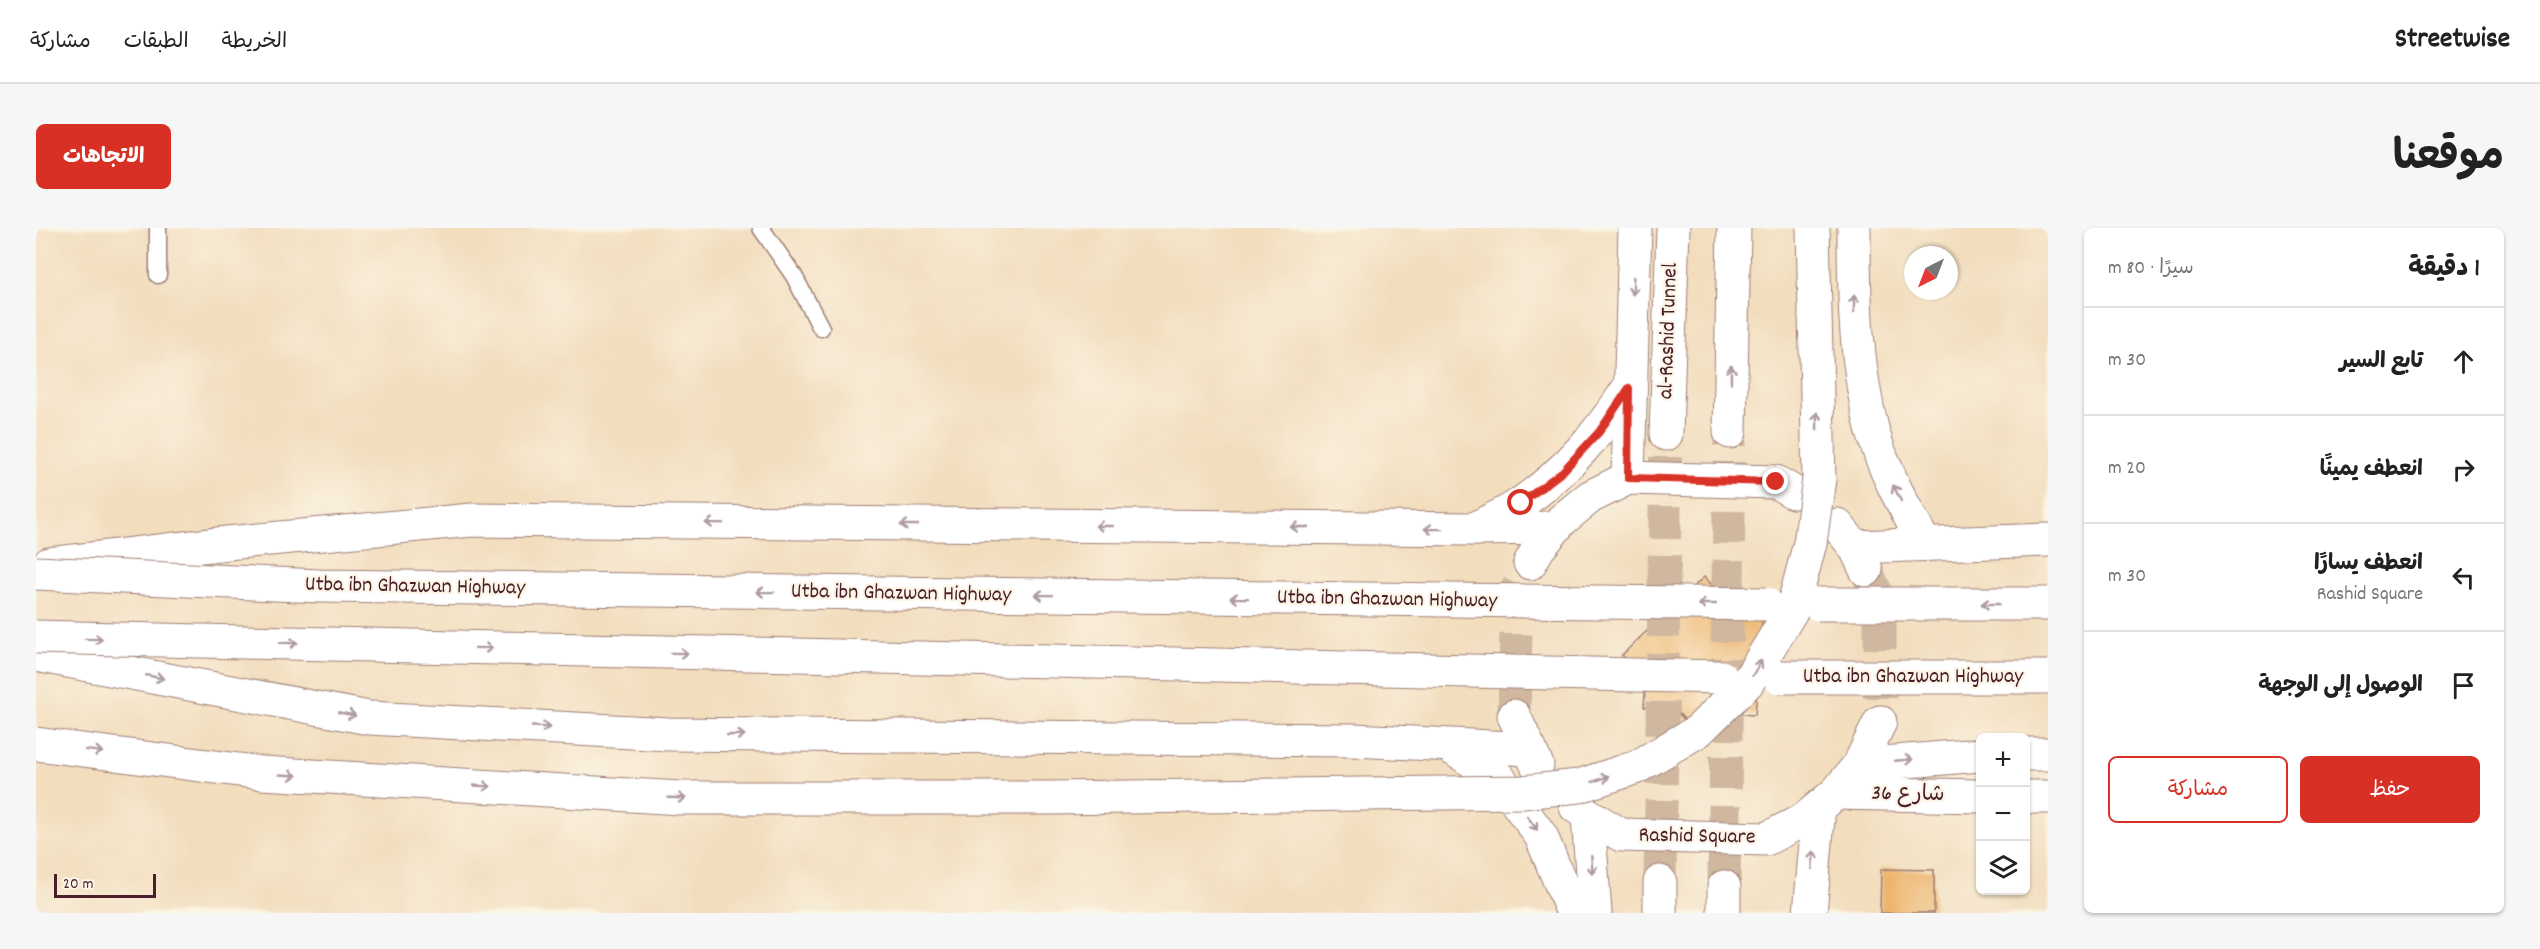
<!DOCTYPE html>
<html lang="ar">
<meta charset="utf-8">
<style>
body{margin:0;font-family:Dekko,"Playpen Sans Arabic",sans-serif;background:#f6f6f6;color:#222;direction:rtl}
.controls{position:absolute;right:18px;bottom:18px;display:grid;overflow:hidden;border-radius:9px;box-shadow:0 2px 4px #0004}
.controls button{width:54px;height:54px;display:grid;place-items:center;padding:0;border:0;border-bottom:2px solid #e0e0e0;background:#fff;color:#222;font:30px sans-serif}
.compass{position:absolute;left:1868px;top:18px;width:54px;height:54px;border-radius:50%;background:#fff;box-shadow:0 2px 4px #0004;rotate:222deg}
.scale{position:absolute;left:18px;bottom:15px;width:102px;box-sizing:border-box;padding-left:6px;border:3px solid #4a1f2b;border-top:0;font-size:16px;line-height:21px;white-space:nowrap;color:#4a1f2b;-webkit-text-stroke:4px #fcf5e5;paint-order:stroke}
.stop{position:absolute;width:18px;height:18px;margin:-14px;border:4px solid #d93025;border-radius:50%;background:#fff}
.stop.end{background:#d93025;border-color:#fff;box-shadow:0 2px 6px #0008}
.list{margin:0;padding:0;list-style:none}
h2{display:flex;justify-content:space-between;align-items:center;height:78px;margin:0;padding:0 24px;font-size:26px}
h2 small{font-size:20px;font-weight:400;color:#767676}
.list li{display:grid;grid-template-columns:39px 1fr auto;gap:18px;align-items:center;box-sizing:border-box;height:108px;padding:0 24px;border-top:2px solid #e0e0e0}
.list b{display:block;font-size:22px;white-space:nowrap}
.list p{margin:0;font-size:20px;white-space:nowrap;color:#767676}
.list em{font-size:20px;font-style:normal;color:#767676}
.actions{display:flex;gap:12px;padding:18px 24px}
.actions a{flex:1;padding:14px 0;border:2px solid #d93025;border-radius:9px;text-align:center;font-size:21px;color:#d93025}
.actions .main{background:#d93025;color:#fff}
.icon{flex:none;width:33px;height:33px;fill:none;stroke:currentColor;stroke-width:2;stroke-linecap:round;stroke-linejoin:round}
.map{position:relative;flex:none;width:2012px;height:685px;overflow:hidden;direction:ltr;border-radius:9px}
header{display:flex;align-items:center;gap:36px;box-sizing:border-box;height:84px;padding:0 30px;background:#fff;border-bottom:2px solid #e0e0e0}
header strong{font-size:28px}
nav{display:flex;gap:33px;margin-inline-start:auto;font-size:21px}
.intro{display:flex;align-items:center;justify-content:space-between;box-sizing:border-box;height:144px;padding:0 36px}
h1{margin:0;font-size:42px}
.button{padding:15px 27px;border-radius:9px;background:#d93025;color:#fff;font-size:21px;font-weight:700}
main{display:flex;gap:36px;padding:0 36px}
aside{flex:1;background:#fff;border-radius:9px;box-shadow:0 2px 4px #0004}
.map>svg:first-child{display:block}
.building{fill:#edb66f}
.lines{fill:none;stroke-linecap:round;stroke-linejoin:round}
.primary-tunnel{stroke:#d0b7a0;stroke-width:33;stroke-dasharray:33 16;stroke-linecap:butt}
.service-casing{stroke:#9e7e74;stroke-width:19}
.minor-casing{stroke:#9e7e74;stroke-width:35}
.primary-casing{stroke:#9e7e74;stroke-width:35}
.motorway-casing{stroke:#9e7e74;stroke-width:35}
.service{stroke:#fff;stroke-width:16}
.minor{stroke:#fff;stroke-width:33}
.primary{stroke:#fff;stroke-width:33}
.motorway{stroke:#fff;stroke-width:33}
.motorway-bridge-casing{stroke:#9e7e74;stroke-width:35;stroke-linecap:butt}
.motorway-bridge{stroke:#fff;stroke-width:33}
.oneway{stroke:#ae9aa0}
.route{stroke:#d93025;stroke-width:8}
.labels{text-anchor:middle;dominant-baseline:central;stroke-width:4.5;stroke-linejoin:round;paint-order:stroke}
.street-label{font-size:22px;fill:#4a1f2b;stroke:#fcf5e5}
</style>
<header>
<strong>Streetwise</strong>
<nav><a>الخريطة</a><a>الطبقات</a><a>مشاركة</a></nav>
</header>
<div class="intro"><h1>موقعنا</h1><a class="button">الاتجاهات</a></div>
<main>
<aside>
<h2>1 دقيقة<small>سيرًا · 80 m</small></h2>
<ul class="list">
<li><svg class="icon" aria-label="ahead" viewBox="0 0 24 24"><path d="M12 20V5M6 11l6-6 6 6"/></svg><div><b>تابع السير</b></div><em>30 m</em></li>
<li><svg class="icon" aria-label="right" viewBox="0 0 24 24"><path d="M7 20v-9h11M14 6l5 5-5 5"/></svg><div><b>انعطف يمينًا</b></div><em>20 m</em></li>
<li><svg class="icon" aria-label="left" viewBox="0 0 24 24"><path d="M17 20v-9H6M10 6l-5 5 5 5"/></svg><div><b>انعطف يسارًا</b><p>Rashid Square</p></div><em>30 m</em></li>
<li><svg class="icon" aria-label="arrive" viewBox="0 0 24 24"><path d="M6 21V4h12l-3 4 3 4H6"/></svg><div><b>الوصول إلى الوجهة</b></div></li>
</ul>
<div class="actions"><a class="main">حفظ</a><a>مشاركة</a></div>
</aside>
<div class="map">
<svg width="2012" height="685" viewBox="0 0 2012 685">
<rect width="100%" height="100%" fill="#fcf5e5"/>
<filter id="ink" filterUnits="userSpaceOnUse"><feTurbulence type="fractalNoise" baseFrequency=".0167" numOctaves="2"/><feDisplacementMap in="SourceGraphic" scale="12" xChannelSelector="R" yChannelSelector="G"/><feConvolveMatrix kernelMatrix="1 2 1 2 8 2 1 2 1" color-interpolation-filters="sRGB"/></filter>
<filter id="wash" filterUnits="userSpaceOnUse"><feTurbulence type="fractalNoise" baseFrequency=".008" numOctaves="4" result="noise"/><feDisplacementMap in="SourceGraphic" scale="24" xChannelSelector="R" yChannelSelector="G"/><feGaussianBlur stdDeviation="1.35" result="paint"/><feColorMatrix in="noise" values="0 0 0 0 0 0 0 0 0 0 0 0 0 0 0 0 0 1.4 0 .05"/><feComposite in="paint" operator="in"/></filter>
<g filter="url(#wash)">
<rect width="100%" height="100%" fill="#f2ddbd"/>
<g id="blocks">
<!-- building -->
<path class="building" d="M1668,349L1693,374L1727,377L1719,487L1685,485L1663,506L1638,481L1608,479L1610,452L1586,427L1613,401L1615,369L1645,371Z
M1845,641L1898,642V685H1844Z"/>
</g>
</g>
<g filter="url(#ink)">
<use href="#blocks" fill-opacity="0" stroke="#9e7e74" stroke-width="1.5"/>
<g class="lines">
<!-- primary-tunnel -->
<path class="primary-tunnel" d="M1830,342L1844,373V494
M1478,488L1481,361L1494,335
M1624,654L1630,206
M1688,659L1694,204"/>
<defs>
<path id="service" d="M725,0L758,48L785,100
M122,47V0"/>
<path id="minor" d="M1800,565L1944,568
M1990,569H2012"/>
<path id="primary" d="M1818,0C1818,69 1819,137 1837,204C1848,244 1869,280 1889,316
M1694,204L1698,0
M1630,206L1637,0
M1592,250L1599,0
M1801,297L1819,319L1830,342
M1439,301C1454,292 1472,285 1487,274C1532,242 1562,206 1593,160
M1494,335L1502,321L1526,292L1554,269L1592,250L1740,254L1757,264
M1478,488L1501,537
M1540,579L1585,607L1730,611L1769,591L1800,565L1823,537L1844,494
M1552,589L1559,685
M1624,685V654
M1688,685V659
M1774,685L1783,579"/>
<path id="motorway" d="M1777,0L1783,251
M1819,319L2012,312
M13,336L191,315L436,292L1439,301L1518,300
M0,427L333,490L633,506L1318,512L1494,521
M1411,517L1463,550L1505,608L1537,685
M1990,526H2012
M1823,537L1944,527"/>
</defs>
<!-- service casing -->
<use href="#service" class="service-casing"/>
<!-- minor casing -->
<use href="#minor" class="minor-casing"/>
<!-- primary casing -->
<use href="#primary" class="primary-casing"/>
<!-- motorway casing -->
<use href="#motorway" class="motorway-casing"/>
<!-- service -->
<use href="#service" class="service"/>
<!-- minor -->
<use href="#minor" class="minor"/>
<!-- primary -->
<use href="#primary" class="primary"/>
<!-- motorway -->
<use href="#motorway" class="motorway"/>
<defs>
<path id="motorway-bridge" d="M0,345L284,358L1730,376
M1782,376H2012
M0,409L1685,449
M1743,449H2012
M0,516L226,545L644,570H1014L1487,564L1543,558L1601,539L1662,503L1711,455L1757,380L1774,315L1783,251"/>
</defs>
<!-- motorway-bridge casing -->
<use href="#motorway-bridge" class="motorway-bridge-casing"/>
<!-- motorway-bridge -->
<use href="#motorway-bridge" class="motorway-bridge"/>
</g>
<!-- one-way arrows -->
<defs><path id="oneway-shaft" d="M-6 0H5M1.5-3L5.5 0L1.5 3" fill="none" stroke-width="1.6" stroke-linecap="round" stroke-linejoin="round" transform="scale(1.5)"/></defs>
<g class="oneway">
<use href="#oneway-shaft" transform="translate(1597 58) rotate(92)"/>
<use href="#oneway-shaft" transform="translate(1818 76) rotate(-90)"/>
<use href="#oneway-shaft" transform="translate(1695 146) rotate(-89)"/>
<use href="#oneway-shaft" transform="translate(1781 193) rotate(-91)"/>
<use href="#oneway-shaft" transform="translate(1861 265) rotate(-116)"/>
<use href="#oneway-shaft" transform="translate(678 295) rotate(-179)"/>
<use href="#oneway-shaft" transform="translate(873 297) rotate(-180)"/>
<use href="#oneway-shaft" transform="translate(1068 298) rotate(-180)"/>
<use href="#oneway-shaft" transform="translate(1263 299) rotate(-180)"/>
<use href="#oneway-shaft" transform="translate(1397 301) rotate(-179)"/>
<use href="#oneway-shaft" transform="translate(729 364) rotate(-179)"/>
<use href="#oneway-shaft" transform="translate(1008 367) rotate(-179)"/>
<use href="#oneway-shaft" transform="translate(1203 370) rotate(-179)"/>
<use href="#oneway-shaft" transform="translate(1671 376) rotate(180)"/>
<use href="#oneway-shaft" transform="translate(1954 376) rotate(-180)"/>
<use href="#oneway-shaft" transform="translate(58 411) rotate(1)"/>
<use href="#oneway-shaft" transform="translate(253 415) rotate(1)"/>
<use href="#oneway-shaft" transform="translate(448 420) rotate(1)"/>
<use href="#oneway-shaft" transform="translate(643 425) rotate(1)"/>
<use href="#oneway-shaft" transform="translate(1721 440) rotate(-59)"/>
<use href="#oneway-shaft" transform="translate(119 449) rotate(11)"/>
<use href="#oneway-shaft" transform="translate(311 486) rotate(11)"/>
<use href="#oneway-shaft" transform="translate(505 499) rotate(3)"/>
<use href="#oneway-shaft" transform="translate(700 507)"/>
<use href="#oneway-shaft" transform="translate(58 523) rotate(7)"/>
<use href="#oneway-shaft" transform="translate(1868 532) rotate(-5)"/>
<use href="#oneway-shaft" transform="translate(252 547) rotate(3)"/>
<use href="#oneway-shaft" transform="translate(1565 551) rotate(-18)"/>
<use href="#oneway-shaft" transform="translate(446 558) rotate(3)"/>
<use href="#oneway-shaft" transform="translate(641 570) rotate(2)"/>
<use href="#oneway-shaft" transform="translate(1496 595) rotate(54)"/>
<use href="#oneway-shaft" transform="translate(1777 632) rotate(-85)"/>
<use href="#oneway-shaft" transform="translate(1556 637) rotate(86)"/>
</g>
</g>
<g class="lines" filter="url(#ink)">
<!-- route -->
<path class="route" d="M1485,275L1527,243L1563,204L1593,160L1592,250L1740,254"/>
</g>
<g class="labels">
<!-- street labels -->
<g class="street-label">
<text transform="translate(1633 103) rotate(-88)">al-Rashid Tunnel</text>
<text transform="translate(379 359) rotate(1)">Utba ibn Ghazwan Highway</text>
<text transform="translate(865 366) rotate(1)">Utba ibn Ghazwan Highway</text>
<text transform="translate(1351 372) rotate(1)">Utba ibn Ghazwan Highway</text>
<text x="1877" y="449">Utba ibn Ghazwan Highway</text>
<text transform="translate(1872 567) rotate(1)">شارع 36</text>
<text transform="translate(1661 609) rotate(1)">Rashid Square</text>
</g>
</g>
</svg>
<div class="controls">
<button>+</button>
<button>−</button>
<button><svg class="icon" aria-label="layers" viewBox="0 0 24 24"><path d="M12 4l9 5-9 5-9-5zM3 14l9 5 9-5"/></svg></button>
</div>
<svg class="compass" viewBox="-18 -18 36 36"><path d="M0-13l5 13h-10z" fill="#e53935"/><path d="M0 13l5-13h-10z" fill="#767676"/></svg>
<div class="scale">20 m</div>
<div class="stop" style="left:1485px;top:275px"></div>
<div class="stop end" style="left:1740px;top:254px"></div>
</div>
</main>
